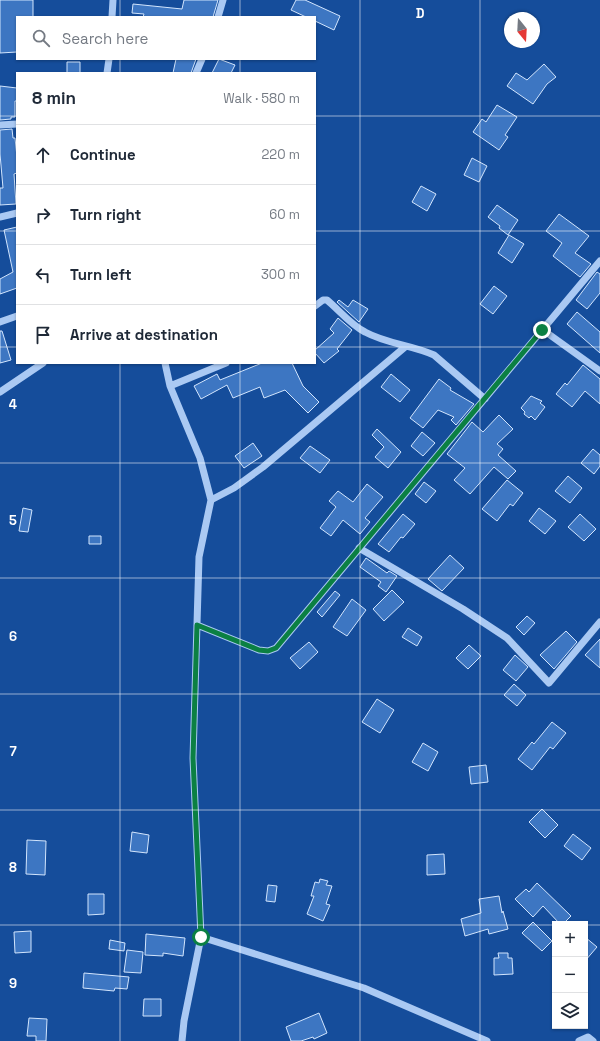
<!DOCTYPE html>
<meta charset="utf-8">
<style>
body{margin:0;font-family:"Space Grotesk",sans-serif;background:#f6f6f7;color:#1f2937}
.controls{position:absolute;right:12px;bottom:12px;display:grid;overflow:hidden;border-radius:0px;box-shadow:0 1px 3px #0004}
.controls button{width:36px;height:36px;display:grid;place-items:center;padding:0;border:0;border-bottom:1px solid #e0e1e3;background:#fff;color:#1f2937;font:20px sans-serif}
.compass{position:absolute;left:504px;top:12px;width:36px;height:36px;border-radius:50%;background:#fff;box-shadow:0 1px 3px #0004;rotate:162deg}
.stop{position:absolute;width:12px;height:12px;margin:-9px;border:3px solid #0b8043;border-radius:50%;background:#fff}
.stop.end{background:#0b8043;border-color:#fff;box-shadow:0 1px 4px #0008}
.list{margin:0;padding:0;list-style:none}
h2{display:flex;justify-content:space-between;align-items:center;height:52px;margin:0;padding:0 16px;font-size:17px}
h2 small{font-size:13px;font-weight:400;color:#747a83}
.list li{display:grid;grid-template-columns:26px 1fr auto;gap:12px;align-items:center;box-sizing:border-box;height:60px;padding:0 16px;border-top:1px solid #e0e1e3}
.list b{display:block;font-size:15px;white-space:nowrap}
.list em{font-size:13px;font-style:normal;color:#747a83}
.icon{flex:none;width:22px;height:22px;fill:none;stroke:currentColor;stroke-width:2;stroke-linecap:round;stroke-linejoin:round}
.map{position:relative;flex:none;width:600px;height:1041px;overflow:hidden}
.search{position:absolute;background:#fff;box-shadow:0 1px 3px #0004;left:16px;top:16px;width:300px;height:44px;display:flex;align-items:center;gap:10px;box-sizing:border-box;padding:0 14px;border-radius:0px;color:#747a83;font-size:15px}
.panel{position:absolute;background:#fff;box-shadow:0 1px 3px #0004;left:16px;top:72px;width:300px;height:292px;border-radius:0px}
.map>svg:first-child{display:block}
.building{fill:#3d76c2;stroke:#d2e5fd}
.lines{fill:none;stroke-linecap:round;stroke-linejoin:round}
.minor{stroke:#aac9f3;stroke-width:7}
.route{stroke:#0b8043;stroke-width:5}
.grid{fill:none;stroke:#fff;stroke-width:1;stroke-opacity:0.55}
.grid-label{font-size:13px;text-anchor:middle;font-weight:bold;fill:#fff;stroke:#154d9b;stroke-width:3.5;stroke-linejoin:round;paint-order:stroke}
</style>
<div class="map">
<svg width="600" height="1041" viewBox="0 0 600 1041">
<rect width="100%" height="100%" fill="#154d9b"/>
<!-- building -->
<path class="building" d="M0,0H33V17H17V52L0,53Z
M184,0H218L213,17H143L144,14L132,13L133,4L182,9Z
M296,0H305L340,16L334,30L315,21V17H306L291,10Z
M176,59H196L191,73H173Z
M219,59L235,65L231,73H212Z
M67,62H80V73H67Z
M544,64L556,77L547,84L533,104L507,86L516,73L527,80Z
M0,86L17,88V101H15V117H11V119L0,120Z
M497,105L517,117L505,135L508,137L499,150L473,132L482,119L486,122Z
M12,129L13,138H15L17,157V173L14,174L16,204L0,205V188H3L0,154V130Z
M472,158L487,166L479,182L464,175Z
M421,186L436,194L427,211L412,202Z
M497,205L518,220L508,235L499,228L500,226L488,217Z
M559,214L589,236L575,253L591,264L580,277L553,256L562,243L546,231Z
M17,227V288L0,294V279L13,272L4,230Z
M509,235L524,244L512,263L498,253Z
M597,272L600,274V293L587,309L576,300Z
M494,286L507,296L493,314L480,304Z
M339,300L348,307L353,300L368,309L359,322L337,302Z
M577,312L600,332V353L567,324Z
M338,318L352,330L337,349L339,351L324,363L315,353V350L334,333L330,329Z
M0,331H2L11,360L0,363Z
M262,363H292L303,386L319,402L308,413L285,390L264,398L260,387L233,398L227,385L201,399L194,386L217,374L220,380Z
M583,365L600,379V404L585,391L572,407L556,394L565,383L567,385Z
M391,374L410,390L400,402L381,387Z
M439,379L451,388L450,390L474,404L456,425L451,420L454,417L438,410L423,428L410,418Z
M531,396L542,401L540,403L545,407L535,420L531,416L529,418L524,414L525,412L521,408Z
M499,415L513,429L497,444L503,449L498,455L516,471L508,479L494,467L470,494L454,480L465,468L447,454L472,422L483,432Z
M377,429L401,452L388,468L375,457L384,447L372,435Z
M422,432L435,443L423,456L411,446Z
M253,443L262,456L244,468L235,456Z
M310,446L330,460L320,473L300,458Z
M593,449L600,455V466L594,474L581,463Z
M568,476L582,488L570,503L555,491Z
M507,480L523,493L513,506L510,504L497,521L482,509Z
M424,482L436,491L426,503L415,494Z
M367,484L383,497L365,518L370,522L360,534L343,520L331,536L320,528L336,507L329,501L338,491L353,502Z
M23,508L32,510L28,532L19,531Z
M539,508L556,521L545,534L529,521Z
M403,514L415,524L403,538L401,537L389,552L378,544Z
M580,514L596,529L584,541L568,527Z
M89,536H101V544H89Z
M450,555L464,568L442,591L428,579Z
M366,558L387,573L389,571L397,576L386,592L378,586L381,582L360,567Z
M392,590L404,602L384,621L373,609Z
M335,591L340,595L322,617L317,612Z
M352,599L366,610L347,636L333,627Z
M527,616L535,623L524,635L516,627Z
M408,628L422,637L417,646L402,637Z
M566,631L577,642L554,669L540,655Z
M600,639V668L585,655Z
M309,642L318,652L300,669L290,658Z
M469,645L481,656L468,669L456,658Z
M515,655L528,667L516,681L503,670Z
M514,684L526,695L517,706L504,695Z
M377,699L394,710L380,733L362,722Z
M552,722L566,733L553,749L550,747L532,770L518,759L532,742L534,744Z
M423,743L438,752L428,771L412,762Z
M486,765L488,782L471,784L469,767Z
M542,809L558,825L545,838L529,822Z
M132,832L149,835L147,853L130,851Z
M573,834L591,848L582,860L564,846Z
M27,840L46,841L45,875L26,874Z
M444,854L445,874L427,875V855Z
M320,879L328,881L326,885L332,886L326,904L330,905L323,921L307,914L314,896H311L315,882L319,883Z
M537,883L571,916L563,924H560L543,906L533,917L515,899L526,889L529,892Z
M268,885L277,886L275,902L266,901Z
M88,894H104V914L88,915Z
M499,896L502,913L503,911L508,929L489,934L488,929L465,936L461,919L481,913L479,899Z
M533,922L552,941L542,951L522,933Z
M31,931V952L15,953L14,932Z
M146,934L185,938L183,956L163,953V956L145,955Z
M585,937L597,947L585,961Z
M110,940L125,943L124,951L109,949Z
M127,950L143,952L141,973L124,972Z
M498,953H508V958H512L513,974L494,975V958H499Z
M84,973L129,977L127,989L115,988L114,991L83,988Z
M144,999H161V1016H143Z
M319,1013L327,1033L314,1039L313,1037L301,1041H291L286,1027Z
M29,1018L47,1019L46,1041H36V1036H27Z"/>
<g class="lines">
<!-- minor -->
<path class="minor" d="M112,17L113,0
M218,17L223,0
M107,73L109,59
M196,73L202,59
M0,125L17,124
M0,217L17,213
M315,306L323,300H327C339,310 351,325 365,332C387,344 412,345 434,355L485,399
M0,322L17,316
M543,330L600,371
M165,363L170,386L200,458L211,500L199,557L193,758L201,937L184,1021L182,1041
M170,386L226,363
M0,392L43,363
M211,500L234,488L263,467L405,347
M359,548L463,609L507,638L549,683L600,622
M197,625L259,650L268,651L276,648L600,261
M201,937L364,988L487,1041
M579,1041L588,1037L593,1041"/>
</g>
<g class="lines">
<!-- route -->
<path class="route" d="M201,937L193,758L197,625L259,650L268,651L276,648L542,330"/>
</g>
<!-- grid -->
<path class="grid" d="M120,0V17M240,0V17M360,0V1041M480,0V1041M120,59V73M240,59V73M0,116H17M315,116H600M0,231H17M315,231H600M0,347H17M315,347H600M120,363V1041M240,363V1041M0,463H600M0,578H600M0,694H600M0,810H600M0,925H555M585,925H600"/>
<g class="grid-label">
<text x="420" y="18">D</text>
<text x="13" y="409">4</text>
<text x="13" y="525">5</text>
<text x="13" y="641">6</text>
<text x="13" y="756">7</text>
<text x="13" y="872">8</text>
<text x="13" y="988">9</text>
</g>
</svg>
<div class="controls">
<button>+</button>
<button>−</button>
<button><svg class="icon" aria-label="layers" viewBox="0 0 24 24"><path d="M12 4l9 5-9 5-9-5zM3 14l9 5 9-5"/></svg></button>
</div>
<svg class="compass" viewBox="-18 -18 36 36"><path d="M0-13l5 13h-10z" fill="#e53935"/><path d="M0 13l5-13h-10z" fill="#747a83"/></svg>
<div class="stop" style="left:201px;top:937px"></div>
<div class="stop end" style="left:542px;top:330px"></div>
<div class="search"><svg class="icon" aria-label="search" viewBox="0 0 24 24"><circle cx="10" cy="10" r="6"/><path d="M15 15l6 6"/></svg>Search here</div>
<section class="panel">
<h2>8 min<small>Walk · 580 m</small></h2>
<ul class="list">
<li><svg class="icon" aria-label="ahead" viewBox="0 0 24 24"><path d="M12 20V5M6 11l6-6 6 6"/></svg><div><b>Continue</b></div><em>220 m</em></li>
<li><svg class="icon" aria-label="right" viewBox="0 0 24 24"><path d="M7 20v-9h11M14 6l5 5-5 5"/></svg><div><b>Turn right</b></div><em>60 m</em></li>
<li><svg class="icon" aria-label="left" viewBox="0 0 24 24"><path d="M17 20v-9H6M10 6l-5 5 5 5"/></svg><div><b>Turn left</b></div><em>300 m</em></li>
<li><svg class="icon" aria-label="arrive" viewBox="0 0 24 24"><path d="M6 21V4h12l-3 4 3 4H6"/></svg><div><b>Arrive at destination</b></div></li>
</ul>
</section>
</div>
